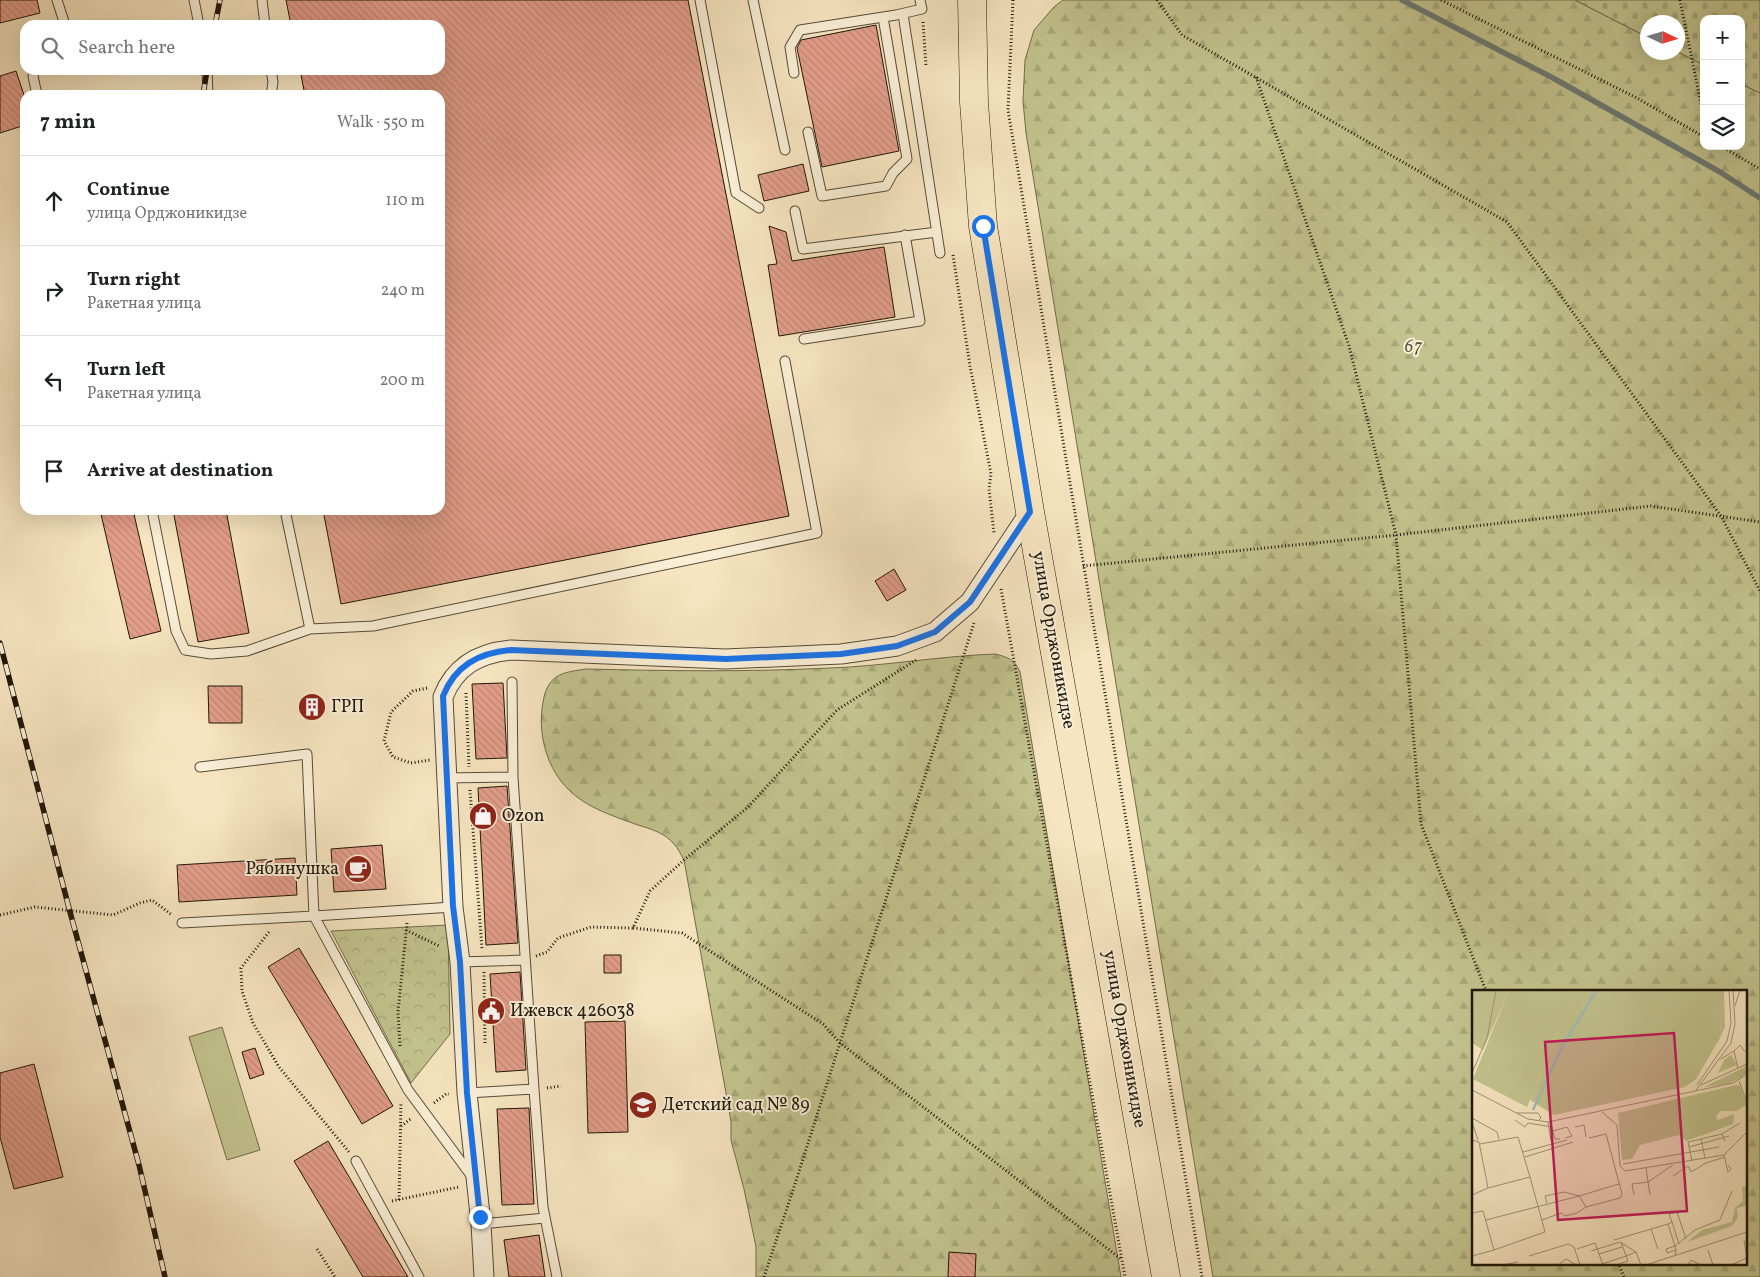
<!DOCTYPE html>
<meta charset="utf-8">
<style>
body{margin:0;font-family:Vollkorn,serif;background:#f2f2f2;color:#202124}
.controls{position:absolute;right:15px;top:15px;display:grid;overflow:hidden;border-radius:10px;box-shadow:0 5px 20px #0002}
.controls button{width:45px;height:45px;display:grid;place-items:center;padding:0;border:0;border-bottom:1px solid #e0e0e0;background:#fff;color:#202124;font:25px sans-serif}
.compass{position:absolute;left:1640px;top:15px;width:45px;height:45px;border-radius:50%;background:#fff;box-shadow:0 5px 20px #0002;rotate:94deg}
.stop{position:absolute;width:15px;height:15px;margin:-11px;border:4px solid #1a73e8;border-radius:50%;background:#fff}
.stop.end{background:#1a73e8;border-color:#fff;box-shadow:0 1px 5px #0008}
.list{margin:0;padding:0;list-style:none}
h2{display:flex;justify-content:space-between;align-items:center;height:65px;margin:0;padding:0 20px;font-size:21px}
h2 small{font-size:16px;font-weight:400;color:#757577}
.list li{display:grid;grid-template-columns:32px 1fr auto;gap:15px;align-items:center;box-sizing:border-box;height:90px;padding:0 20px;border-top:1px solid #e0e0e0}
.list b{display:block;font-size:19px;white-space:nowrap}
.list p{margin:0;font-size:16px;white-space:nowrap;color:#757577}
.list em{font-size:16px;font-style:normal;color:#757577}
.icon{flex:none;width:28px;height:28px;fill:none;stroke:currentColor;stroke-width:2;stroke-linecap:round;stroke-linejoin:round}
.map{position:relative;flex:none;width:1760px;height:1277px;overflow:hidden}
.search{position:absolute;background:#fff;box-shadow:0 5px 20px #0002;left:20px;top:20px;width:425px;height:55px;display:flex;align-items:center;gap:12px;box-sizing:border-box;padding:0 18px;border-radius:15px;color:#757577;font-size:19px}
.panel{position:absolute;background:#fff;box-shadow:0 5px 20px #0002;left:20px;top:90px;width:425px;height:425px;border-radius:15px}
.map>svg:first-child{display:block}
.grass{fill:#c2c38e;stroke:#716c4c}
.forest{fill:url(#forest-firs);stroke:#716c4c;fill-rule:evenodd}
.cemetery{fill:url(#cemetery-stones);stroke:#716c4c}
.park{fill:url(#park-crowns);stroke:#716c4c}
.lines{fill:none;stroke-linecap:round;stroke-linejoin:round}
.stream{stroke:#6c7a73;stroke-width:5.5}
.building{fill:url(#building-back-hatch);stroke:#201609}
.service-casing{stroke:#564a37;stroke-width:11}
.minor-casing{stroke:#564a37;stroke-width:21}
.primary-casing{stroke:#201609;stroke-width:29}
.path{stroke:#201609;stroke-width:3;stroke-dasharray:1 2.5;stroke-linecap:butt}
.service{stroke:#f9eed6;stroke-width:9}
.minor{stroke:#f9eed6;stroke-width:19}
.primary{stroke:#f6e5c0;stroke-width:28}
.rail-casing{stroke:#201609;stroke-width:5.5}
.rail{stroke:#f9eed6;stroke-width:4;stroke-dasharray:11;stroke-linecap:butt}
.route{stroke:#1a73e8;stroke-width:6}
.labels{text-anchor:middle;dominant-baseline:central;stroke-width:4;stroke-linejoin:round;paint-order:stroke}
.park-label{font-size:18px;font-style:italic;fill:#595338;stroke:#f9eed6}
.street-label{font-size:18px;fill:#201609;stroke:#f9eed6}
.poi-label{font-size:18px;fill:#201609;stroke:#f9eed6;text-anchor:start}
.inset-river{fill:none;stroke:#9ebdb9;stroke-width:2.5}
.inset-road{fill:none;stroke:#a09277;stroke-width:1}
.view{fill:#c2185b;fill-opacity:0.15;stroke:#c2185b;stroke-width:2.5}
.inset-edge{fill:none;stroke:#201609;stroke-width:2.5}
</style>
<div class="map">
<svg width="1760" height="1277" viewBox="0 0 1760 1277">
<defs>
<pattern id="forest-firs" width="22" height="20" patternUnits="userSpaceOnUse" patternTransform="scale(1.25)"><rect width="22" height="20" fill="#c2c38e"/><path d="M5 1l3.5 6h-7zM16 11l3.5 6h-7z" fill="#a6a779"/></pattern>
<pattern id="cemetery-stones" width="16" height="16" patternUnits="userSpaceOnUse" patternTransform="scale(1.25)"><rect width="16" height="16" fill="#c2c38e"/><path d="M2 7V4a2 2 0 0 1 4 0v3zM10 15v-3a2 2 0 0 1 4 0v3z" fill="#a6a779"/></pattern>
<pattern id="park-crowns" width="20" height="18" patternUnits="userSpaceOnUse" patternTransform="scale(1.25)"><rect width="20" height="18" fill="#c2c38e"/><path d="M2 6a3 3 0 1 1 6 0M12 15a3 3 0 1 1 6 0" fill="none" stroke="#a6a779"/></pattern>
<pattern id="building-back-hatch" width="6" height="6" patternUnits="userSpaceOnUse" patternTransform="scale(1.25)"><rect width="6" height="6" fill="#e39e8a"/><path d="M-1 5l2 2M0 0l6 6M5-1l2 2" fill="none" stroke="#c28776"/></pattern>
</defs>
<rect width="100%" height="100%" fill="#f6e5c0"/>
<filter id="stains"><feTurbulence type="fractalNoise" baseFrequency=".004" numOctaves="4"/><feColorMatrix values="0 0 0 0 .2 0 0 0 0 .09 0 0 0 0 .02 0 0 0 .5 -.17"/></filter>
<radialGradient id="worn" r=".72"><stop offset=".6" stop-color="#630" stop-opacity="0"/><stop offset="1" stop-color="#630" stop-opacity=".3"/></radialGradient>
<!-- grass -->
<path class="grass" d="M222,1027L260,1150L227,1160L189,1037Z"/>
<!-- forest -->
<path class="forest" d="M1063,0H1575L1647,37L1648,52H1678L1704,65V146H1741V84L1760,93V1277H1213L1026,133L1023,101L1025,60L1034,30L1054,7ZM1474,991H1746V1263H1474Z
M995,654C1008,657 1015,660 1020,672L1121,1277H756V1247L744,1189L731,1140V1121L684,860C681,855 678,848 674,844C665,833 651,829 638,825C599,811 566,801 549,760C541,740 539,719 544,697C550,673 565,672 587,669C668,671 749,672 830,668C885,666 940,656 995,654Z"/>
<!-- cemetery -->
<path class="cemetery" d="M1575,0H1760V93L1741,84V19H1704V65L1678,52V22H1648L1647,37Z"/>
<!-- park -->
<path class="park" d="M448,925L450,1034L411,1083L331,931Z"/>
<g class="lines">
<!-- stream -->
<path class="stream" d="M1402,0L1553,78L1720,172L1760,198"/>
</g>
<!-- building -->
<path class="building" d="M0,0H37L40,13L0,23Z
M286,0H688L789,516L341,604L323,510H440V95H305L300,70H440V25H291Z
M876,25L899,151L822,167L797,48L801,40Z
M16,71L25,98V125L0,133V76Z
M803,164L809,191L764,201L758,175Z
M769,226L786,232L792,261L884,247L895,317L779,336L768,265L777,264Z
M100,510H133L161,631L130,639Z
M173,510H226L249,633L198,642Z
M894,569L906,590L887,601L875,581Z
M503,683L507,758L476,759L472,684Z
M208,686H242V723H209Z
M321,699L322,713L302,715L301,701Z
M507,786L518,943L486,945L478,788Z
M382,845L386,889L334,892L331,849Z
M295,858L297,895L179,902L177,865Z
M299,948L393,1106L362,1124L268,967Z
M604,955H621V973H604Z
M520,972L526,1070L496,1072L490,974Z
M625,1021L628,1132L588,1133L585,1022Z
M255,1048L264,1074L250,1079L242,1052Z
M34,1064L63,1177L14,1189L0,1137V1073Z
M529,1108L534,1204L502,1205L497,1109Z
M328,1141L408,1277H363L294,1161Z
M539,1235L545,1277H509L504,1240Z
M949,1252L976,1254L975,1277H948Z"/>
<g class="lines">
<defs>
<path id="service" d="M57,0L65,25
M194,0L199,25
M262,0L265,25
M700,0L736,193L759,208
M753,0L785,150
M903,14L940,253
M34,70L33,76L37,95
M207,70L208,95
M794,73L790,47L800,30L896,15L922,9L920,0
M271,95L273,82L271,70
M808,132L822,196L886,186L893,173L907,159L883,17
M795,211L803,249L937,232
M804,339L920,321L905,235
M152,510L176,631L185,650L211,654L247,651L310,629L373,626L817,533L785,361
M285,510L310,629
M512,682L513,777L534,1089L543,1207L557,1277
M446,778L513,777
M453,907L314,916L408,1090L473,1178
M182,923L314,916L307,754L200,767
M460,962L524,960
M467,1093L534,1089
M356,1161L419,1277
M481,1224L545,1218"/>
<path id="minor" d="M484,1277L481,1224L467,1093L460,962L453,907L443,697C455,666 479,653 511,650L725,659L841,654L897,646L935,632L970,602L1030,512"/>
<path id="primary" d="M972,0L974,102L983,226L1030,512L1166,1277"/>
</defs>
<!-- service casing -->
<use href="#service" class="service-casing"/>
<!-- minor casing -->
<use href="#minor" class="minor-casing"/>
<!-- primary casing -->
<use href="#primary" class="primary-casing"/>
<!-- path -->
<path class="path" d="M1013,0L1008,110L1202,1277
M1157,0L1182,35L1507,222L1721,516L1760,591
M1441,0L1637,98L1704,137
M1680,0L1704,119
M923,22L926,66
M1256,77L1349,346L1396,535L1421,824L1486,991
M1721,146L1760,169
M953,255L970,366L991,474L989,489L994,533
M1083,566L1396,535L1651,506L1760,522
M1001,589L1125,1277
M427,688L413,691L391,712L384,741L393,757L411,763L430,760
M466,693L469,767
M470,790L482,949
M0,915L35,907L113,915L140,903L152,900L172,915
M633,928L682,933L823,1024L840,1043L1121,1259
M406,930L439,946
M269,932L241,968L242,991L253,1023L279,1067L349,1152
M536,956L547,952L558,938L591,927L633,928L650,891L684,860L748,807L837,710L916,660
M484,972L485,1044
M400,1046L398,1012L407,923
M547,1088L561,1086
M434,1103L446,1094H449
M401,1126L412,1118
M399,1200L401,1102
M392,1201L459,1187
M317,1249L335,1277
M1618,1263L1624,1277
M764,1277L795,1184L974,623"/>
<!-- service -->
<use href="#service" class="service"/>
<!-- minor -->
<use href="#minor" class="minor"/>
<!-- primary -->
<use href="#primary" class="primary"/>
<defs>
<path id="rail" d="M215,25L220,0
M203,95L207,70
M0,643L70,912L139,1165L165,1277"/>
</defs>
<!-- rail casing -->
<use href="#rail" class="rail-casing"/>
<!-- rail -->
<use href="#rail" class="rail"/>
</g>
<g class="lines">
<!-- route -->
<path class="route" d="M480,1217L467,1093L460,962L453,906L443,696C455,666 478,653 511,650L726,659L841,654L897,646L935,632L970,602L1030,512L983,226"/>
</g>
<!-- icons -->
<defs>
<symbol id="building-disc" viewBox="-11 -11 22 22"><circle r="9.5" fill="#8f2418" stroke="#f9eed6"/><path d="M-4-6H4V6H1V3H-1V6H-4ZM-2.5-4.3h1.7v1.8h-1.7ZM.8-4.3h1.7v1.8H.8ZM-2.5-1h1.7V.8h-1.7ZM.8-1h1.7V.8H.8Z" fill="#fff"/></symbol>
<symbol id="shop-disc" viewBox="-11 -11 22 22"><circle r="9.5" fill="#8f2418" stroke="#f9eed6"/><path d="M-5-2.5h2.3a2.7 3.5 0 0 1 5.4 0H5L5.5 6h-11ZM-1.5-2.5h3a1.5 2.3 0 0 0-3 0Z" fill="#fff"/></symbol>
<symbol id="cafe-disc" viewBox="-11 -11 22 22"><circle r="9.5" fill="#8f2418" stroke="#f9eed6"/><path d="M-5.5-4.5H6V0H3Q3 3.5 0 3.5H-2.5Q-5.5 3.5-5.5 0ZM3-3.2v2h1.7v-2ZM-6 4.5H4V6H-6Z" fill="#fff"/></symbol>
<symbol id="civic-disc" viewBox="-11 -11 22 22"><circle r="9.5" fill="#8f2418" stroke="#f9eed6"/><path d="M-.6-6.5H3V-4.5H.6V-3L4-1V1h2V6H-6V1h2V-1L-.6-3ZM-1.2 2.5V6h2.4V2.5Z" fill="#fff"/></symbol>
<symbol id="school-disc" viewBox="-11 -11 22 22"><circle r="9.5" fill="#8f2418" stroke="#f9eed6"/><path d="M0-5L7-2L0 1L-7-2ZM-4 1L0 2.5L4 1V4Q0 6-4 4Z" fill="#fff"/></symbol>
</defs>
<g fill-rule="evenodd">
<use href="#building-disc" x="296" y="691" width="32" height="32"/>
<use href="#shop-disc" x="467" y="800" width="32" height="32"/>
<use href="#cafe-disc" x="342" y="853" width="32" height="32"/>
<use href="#civic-disc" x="475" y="995" width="32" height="32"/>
<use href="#school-disc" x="627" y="1089" width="32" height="32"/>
</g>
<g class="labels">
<!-- park labels -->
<g class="park-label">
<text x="1413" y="347">67</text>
</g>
<!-- street labels -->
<g class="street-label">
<text transform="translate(1053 640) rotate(80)">улица Орджоникидзе</text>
<text transform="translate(1124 1039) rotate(80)">улица Орджоникидзе</text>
</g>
<!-- poi labels -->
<g class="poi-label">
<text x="331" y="707">ГРП</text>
<text x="502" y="816">Ozon</text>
<text x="339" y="869" text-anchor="end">Рябинушка</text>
<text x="510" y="1011">Ижевск 426038</text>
<text x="662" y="1105">Детский сад № 89</text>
</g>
</g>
<!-- overview -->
<g transform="translate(1472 990)">
<rect width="275" height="275" fill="#f6e5c0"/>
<path d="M240,0H252L253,37L248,48L249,32L240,18Z" fill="#c2c38e"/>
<path d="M0,0H37L11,60L0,53ZM104,0H240V18L249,32L248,48L224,89L213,97L82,125L58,110ZM259,65L265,75L246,83L252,70ZM275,76V82L270,87L255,94L232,97ZM264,95L268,96L275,115L264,121H248L244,127L246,130L262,124L261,134L214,151L207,145L168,155L160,169L150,170L146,123Z" fill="#c2c38e"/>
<path d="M275,196L274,216L265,218L266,227L260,236L215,252L230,240L260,232L263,218L271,211L270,197Z" fill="#c2c38e"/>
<path d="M37,0H104L55,117L1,89Z" fill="#c2c38e"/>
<path class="inset-river" d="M61,120L91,55L125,0"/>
<path class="inset-road" d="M263,16L268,0M262,61L268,55L273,62M249,69L262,61L266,79M0,83L15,48L24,0M267,91L274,110M225,95L255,51L259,33L257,0M229,95L275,74M0,100L56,129L76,132L261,93L275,84M224,100L259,53L263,34L261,0M130,122L145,135L148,176L153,181L252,165L275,142M45,123H66L69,128L66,131M0,128L25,142L27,149M43,130L53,137L56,133L80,137L83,149H88M0,132L6,150M76,132L79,151M103,137L112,135L114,147M81,141L95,137L100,146L93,148M0,150L7,152L16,198M253,151L250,144L268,133M217,157L257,146M51,162L95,150M252,165L256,182L259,179L256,175M53,167L101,152M233,168L229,149L250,144M220,171L216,152L229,149M151,174L247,157M174,178L176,192L201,175M201,186L216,176L219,182L234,173L253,167M0,205L16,198L58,187L46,147L8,154M162,205L160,194L176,192L178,205M75,213L73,206L92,202L107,206L147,194M114,217L148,208L150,204L134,144L117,148M0,223L11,221L22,260L0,266M14,230L107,206L114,217L105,223L93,226L89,223L70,230M200,232L207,254M196,234L200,232L197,224L205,222L214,249M179,239L186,259M142,250L196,234L203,256L223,240L248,230L260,201M272,250L275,267M105,259L123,253L131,275M22,260L73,242L58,187M236,260L241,275M119,261L148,252L164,262M127,264L150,257M57,266L96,254L102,257L108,275M203,266L204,262V260L203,256L194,259L195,263L204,260M130,274L154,266L149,252M30,275L46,272M86,275L94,269L103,274M144,275L156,271L154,266L164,262L169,275M174,275L275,242M216,275L219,270L229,275M259,275L275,268"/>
<path class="view" d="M202,43L215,221L86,230L73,52Z"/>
<rect width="275" height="275" class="inset-edge"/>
</g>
<rect width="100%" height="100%" filter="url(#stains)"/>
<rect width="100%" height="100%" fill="url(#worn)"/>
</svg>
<div class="controls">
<button>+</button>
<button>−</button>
<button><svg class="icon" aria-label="layers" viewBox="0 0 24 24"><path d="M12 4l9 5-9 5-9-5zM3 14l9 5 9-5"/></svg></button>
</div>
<svg class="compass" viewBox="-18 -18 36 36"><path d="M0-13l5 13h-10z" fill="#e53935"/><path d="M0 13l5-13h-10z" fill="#757577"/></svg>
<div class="stop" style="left:983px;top:226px"></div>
<div class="stop end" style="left:480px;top:1217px"></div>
<div class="search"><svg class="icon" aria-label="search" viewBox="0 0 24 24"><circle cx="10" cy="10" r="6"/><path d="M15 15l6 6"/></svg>Search here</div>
<section class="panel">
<h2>7 min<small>Walk · 550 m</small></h2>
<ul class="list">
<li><svg class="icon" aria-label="ahead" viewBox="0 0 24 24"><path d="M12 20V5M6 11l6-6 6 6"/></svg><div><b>Continue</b><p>улица Орджоникидзе</p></div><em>110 m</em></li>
<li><svg class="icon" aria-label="right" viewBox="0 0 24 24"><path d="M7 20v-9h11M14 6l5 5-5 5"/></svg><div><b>Turn right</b><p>Ракетная улица</p></div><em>240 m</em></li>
<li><svg class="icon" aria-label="left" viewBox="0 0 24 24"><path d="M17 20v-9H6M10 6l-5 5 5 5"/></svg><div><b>Turn left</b><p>Ракетная улица</p></div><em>200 m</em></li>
<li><svg class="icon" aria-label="arrive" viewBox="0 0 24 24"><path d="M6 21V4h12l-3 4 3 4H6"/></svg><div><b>Arrive at destination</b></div></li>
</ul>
</section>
</div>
